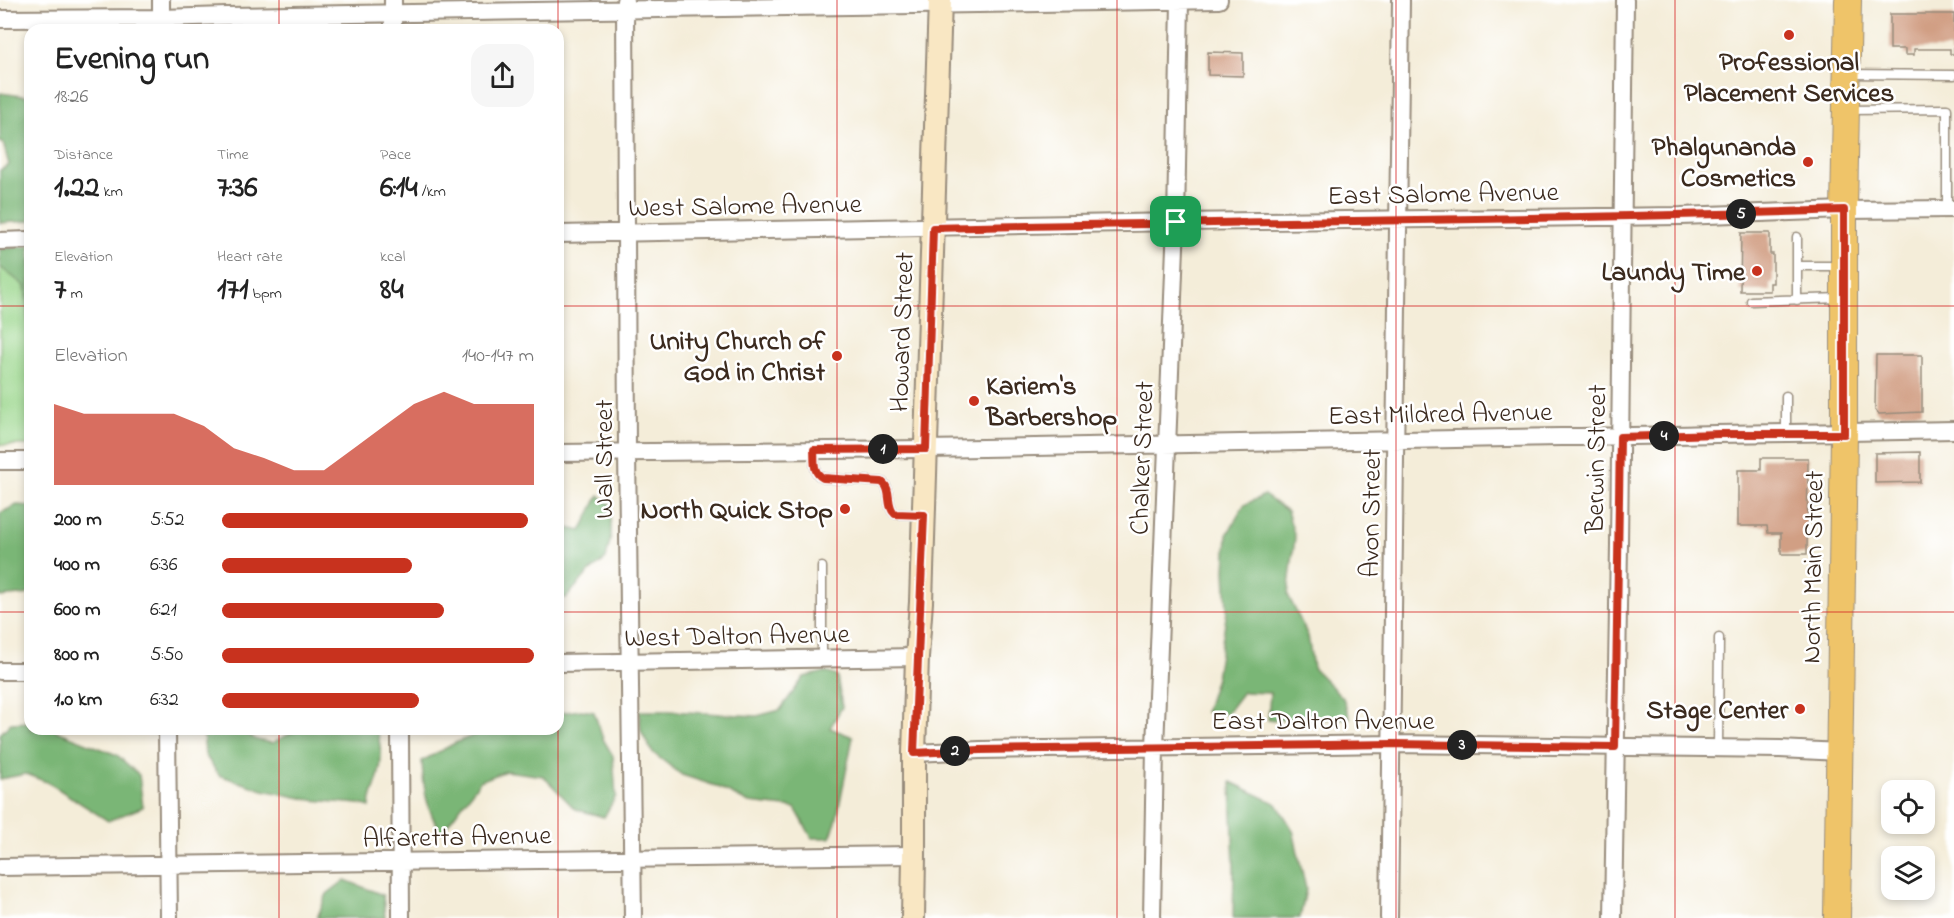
<!DOCTYPE html>
<html lang="en">
<head>
<meta charset="utf-8">
<style>
	:root { --surface:#fff; --page:#f6f6f6; --text:#222; --muted:#767676; --accent:#c8321e }
	body { margin:0; font-family:"Indie Flower",sans-serif; background:var(--page); color:var(--text); height:100vh; display:flex; flex-direction:column; font-size:22px; white-space:nowrap }
	* { box-sizing:border-box; margin:0 }
	p { font-size:20px; color:var(--muted) }
	.icon { flex:none; width:33px; height:33px; fill:none; stroke:currentColor; stroke-width:2; stroke-linecap:round; stroke-linejoin:round }
	.map { position:relative; flex:1; overflow:hidden }
	.side { position:absolute; left:24px; top:24px; width:540px; height:711px; display:flex; flex-direction:column; background:var(--surface); border-radius:18px; box-shadow:0 3px 9px #0003 }
	.side>* { flex:none }
	.tools { position:absolute; left:1881px; top:780px; display:grid; gap:12px }
	.tools a { display:grid; place-items:center; width:54px; height:54px; border-radius:12px; background:var(--surface); box-shadow:0 3px 9px #0003; font-size:30px }
	.pin { position:absolute; display:grid; place-items:center; width:51px; height:51px; color:#fff; margin:-26px; border-radius:12px; box-shadow:0 3px 9px #0006 }
	.km { position:absolute; width:30px; height:30px; margin:-15px; border-radius:50%; background:#222; color:#fff; font-size:16px; line-height:30px; text-align:center }
	.round { display:grid; place-items:center; flex:none; width:63px; height:63px; border-radius:18px; background:var(--page) }
	.overview { display:flex; align-items:center; justify-content:space-between; height:102px; padding:0 30px }
	h1 { font-size:33px; font-weight:700; line-height:45px }
	.metrics { display:grid; grid-template-columns:repeat(3,1fr); gap:9px; height:102px; padding:6px 30px }
	.metrics div { display:grid; align-content:center }
	.metrics b { font-size:30px; font-weight:700 }
	.metrics small { font-size:16px; font-weight:400 }
	.metrics p { font-size:16px }
	.chart { height:168px; padding:12px 30px }
	.chart p { display:flex; justify-content:space-between }
	.chart svg { width:100%; height:108px; margin-top:6px; fill:var(--accent); opacity:.7 }
	ul { padding:0 30px; list-style:none; font-size:20px }
	li { display:grid; grid-template-columns:96px 72px 1fr; align-items:center; height:45px }
	li i { height:15px; border-radius:8px; background:var(--accent) }
	.map>svg:first-child { display:block }
	.green { fill:#99d58a; stroke:#6a8054; stroke-width:1.5 }
	.forest { fill:#7ab676; stroke:#5a704a; stroke-width:1.5 }
	.building { fill:#d19f84 }
	.lines { fill:none; stroke-linecap:round; stroke-linejoin:round }
	.service-casing { stroke:#988c7c; stroke-width:11 }
	.minor-casing { stroke:#988c7c; stroke-width:20 }
	.secondary-casing { stroke:#988c7c; stroke-width:26 }
	.primary-casing { stroke:#988c7c; stroke-width:28 }
	.service { stroke:#fff; stroke-width:8 }
	.minor { stroke:#fff; stroke-width:16 }
	.secondary { stroke:#f9e7c3; stroke-width:22 }
	.primary { stroke:#efc469; stroke-width:26 }
	.route-casing { stroke:#fff; stroke-width:12 }
	.route { stroke:#c8321e; stroke-width:8 }
	.grid { fill:none; stroke:#d62828; stroke-width:1.5; stroke-opacity:0.55 }
	.poi-dot { fill:#c8321e; stroke:#fff; stroke-width:2 }
	.labels { text-anchor:middle; stroke-width:5; stroke-linejoin:round; paint-order:stroke }
	.poi-label { font-size:27px; font-weight:bold; fill:#3b2a1e; stroke:#fff; text-anchor:end }
	.street-label { font-size:27px; fill:#3b2a1e; stroke:#fff }
</style>
</head>
<body>
<div class="map">
<svg width="1954" height="918" viewBox="0 0 1954 918">
	<rect width="100%" height="100%" fill="#fff"/>
	<filter id="ink" filterUnits="userSpaceOnUse"><feTurbulence type="fractalNoise" baseFrequency=".0167" numOctaves="2"/><feDisplacementMap in="SourceGraphic" scale="12" xChannelSelector="R" yChannelSelector="G"/><feConvolveMatrix kernelMatrix="1 2 1 2 8 2 1 2 1" color-interpolation-filters="sRGB"/></filter>
	<filter id="wash" filterUnits="userSpaceOnUse"><feTurbulence type="fractalNoise" baseFrequency=".008" numOctaves="4" result="noise"/><feDisplacementMap in="SourceGraphic" scale="24" xChannelSelector="R" yChannelSelector="G"/><feGaussianBlur stdDeviation="1.35" result="paint"/><feColorMatrix in="noise" values="0 0 0 0 0 0 0 0 0 0 0 0 0 0 0 0 0 1.4 0 .05"/><feComposite in="paint" operator="in"/></filter>
	<g filter="url(#wash)">
		<rect width="100%" height="100%" fill="#f4edd9"/>
		<path class="green" d="M0,259H30V445H0Z"/>
		<path class="forest" d="M0,93L30,97V221L0,223V170L9,165L3,143L0,142Z
			M30,246V349L25,286L0,267V249Z
			M599,495L611,505V536L606,559L589,572L566,598H558V526L581,531Z
			M1264,495L1287,511L1295,537L1288,595L1308,636L1313,668L1343,698L1350,718L1268,720L1270,693L1243,692L1226,714L1205,712L1216,678L1227,611L1225,570L1227,535L1244,505Z
			M17,505L30,506V594L0,597V513Z
			M825,672L837,676L842,707L830,728L853,737L836,822L830,838H812L795,808L749,803L716,786L682,775L652,752L641,731L639,711H669L757,716L780,710L804,677Z
			M581,710L594,712L603,739L613,756L616,796L604,817L575,809L543,776L506,771L480,781L442,832C426,813 423,784 422,761L455,743L490,729H558V713Z
			M30,722V729H52L117,755L139,775L143,807L108,821L49,783L26,774L0,779V734L11,723Z
			M203,729H237L257,740L272,743L299,729H377C380,744 383,758 379,773C377,785 370,794 370,807L359,804L311,800L263,790L219,775L205,755Z
			M1231,782L1277,804L1293,830L1306,889L1300,918H1233L1234,869Z
			M345,880L383,895L385,918H317L327,894Z"/>
		<g id="blocks">
			<path class="building" d="M1890,14H1954V54H1950V49H1914V55H1905V49H1890Z
				M1208,52L1243,53V76L1208,75Z
				M1741,233H1770V254H1773V283H1770V291H1740Z
				M1876,355H1922V412L1879,414L1875,409Z
				M1920,452V482L1875,483V453Z
				M1761,458H1808L1807,554H1781V533H1768L1767,526H1738V470H1761Z"/>
		</g>
	</g>
	<g filter="url(#ink)">
		<use href="#blocks" fill-opacity="0" stroke="#988c7c" stroke-width="1.5"/>
		<g class="lines">
			<defs>
				<path id="service" d="M1848,74L1954,75
					M1848,110L1947,109V209
					M1797,237V300
					M1797,266H1841
					M1751,301L1841,298
					M1786,396V434
					M814,450C815,460 812,473 823,478L882,482C893,490 885,505 895,514L922,515
					M822,567V659
					M1718,748L1719,638"/>
				<path id="minor" d="M161,0V30
					M393,0V30
					M625,1L627,452L633,918
					M0,19L161,18L227,16L1219,0
					M558,234L1176,222L1681,216L1844,210L1954,209
					M0,241L30,240
					M558,453L926,449L1561,437C1612,437 1664,435 1716,434C1795,433 1875,432 1954,430
					M0,461H30
					M558,663L917,657
					M0,671H30
					M167,729L169,918
					M400,729L401,918
					M914,753L980,750L1392,744L1780,749L1840,752
					M0,867L914,855
					M1152,918L1155,747L1176,222L1180,0
					M1389,918L1401,0
					M1613,918L1619,545L1625,0"/>
				<path id="secondary" d="M913,918L914,855V753L917,657L921,602L940,0"/>
				<path id="primary" d="M1837,918L1844,434V210L1848,0"/>
			</defs>
			<use href="#service" class="service-casing"/>
			<use href="#minor" class="minor-casing"/>
			<use href="#secondary" class="secondary-casing"/>
			<use href="#primary" class="primary-casing"/>
			<use href="#service" class="service"/>
			<use href="#minor" class="minor"/>
			<use href="#secondary" class="secondary"/>
			<use href="#primary" class="primary"/>
		</g>
	</g>
	<g class="lines" filter="url(#ink)">
		<defs>
			<path id="route" d="M1844,210V434H1718L1620,437L1615,747L1392,744L980,750L914,753L924,515L895,514C885,505 893,490 882,482L823,478C812,472 815,461 814,450L926,449L933,228C1237,221 1541,221 1844,210Z"/>
		</defs>
		<use href="#route" class="route-casing"/>
		<use href="#route" class="route"/>
	</g>
	<path class="grid" d="M279,0V30M558,0V918M837,0V918M1117,0V918M1396,0V918M1675,0V918M0,306H30M558,306H1954M0,612H30M558,612H1954M279,729V918"/>
	<g class="poi-dot">
		<circle cx="1789" cy="35" r="6"/>
		<circle cx="1808" cy="162" r="6"/>
		<circle cx="1757" cy="271" r="6"/>
		<circle cx="837" cy="356" r="6"/>
		<circle cx="974" cy="401" r="6"/>
		<circle cx="845" cy="509" r="6"/>
		<circle cx="1800" cy="709" r="6"/>
	</g>
	<g class="labels">
		<g class="poi-label">
			<text x="1789" y="70" text-anchor="middle">Professional<tspan x="1789" dy="31">Placement Services</tspan></text>
			<text x="1796" y="155">Phalgunanda<tspan x="1796" dy="31">Cosmetics</tspan></text>
			<text x="1745" y="280">Laundy Time</text>
			<text x="825" y="349">Unity Church of<tspan x="825" dy="31">God in Christ</tspan></text>
			<text x="986" y="394" text-anchor="start">Kariem's<tspan x="986" dy="31">Barbershop</tspan></text>
			<text x="833" y="518">North Quick Stop</text>
			<text x="1788" y="718">Stage Center</text>
		</g>
		<g class="street-label">
			<text transform="translate(1443 193) rotate(-1)" y="9">East Salome Avenue</text>
			<text transform="translate(745 205) rotate(-1)" y="9">West Salome Avenue</text>
			<text transform="translate(901 332) rotate(-88)" y="9">Howard Street</text>
			<text transform="translate(1440 413) rotate(-1)" y="9">East Mildred Avenue</text>
			<text transform="translate(1141 458) rotate(-88)" y="9">Chalker Street</text>
			<text transform="translate(603 459) rotate(-90)" y="9">Wall Street</text>
			<text transform="translate(1595 459) rotate(-89)" y="9">Berwin Street</text>
			<text transform="translate(1370 513) rotate(-89)" y="9">Avon Street</text>
			<text transform="translate(1812 567) rotate(-89)" y="9">North Main Street</text>
			<text transform="translate(737 635) rotate(-1)" y="9">West Dalton Avenue</text>
			<text x="1323" y="729">East Dalton Avenue</text>
			<text transform="translate(457 836) rotate(-1)" y="9">Alfaretta Avenue</text>
		</g>
	</g>
</svg>
<div class="tools">
<a><svg class="icon" aria-label="locate" viewBox="0 0 24 24"><circle cx="12" cy="12" r="6"/><path d="M12 2v4M12 18v4M2 12h4M18 12h4"/></svg></a>
<a><svg class="icon" aria-label="layers" viewBox="0 0 24 24"><path d="M12 4l9 5-9 5-9-5zM3 14l9 5 9-5"/></svg></a>
</div>
<div class="pin" style="left:1176px;top:222px;background:#1e9e55"><svg class="icon" aria-label="arrive" viewBox="0 0 24 24"><path d="M6 21V4h12l-3 4 3 4H6"/></svg></div>
<b class="km" style="left:883px;top:449px">1</b>
<b class="km" style="left:955px;top:751px">2</b>
<b class="km" style="left:1462px;top:745px">3</b>
<b class="km" style="left:1664px;top:436px">4</b>
<b class="km" style="left:1741px;top:214px">5</b>
<section class="side">
<div class="overview"><div><h1>Evening run</h1><p>18:26</p></div><a class="round"><svg class="icon" aria-label="share" viewBox="0 0 24 24"><path d="M12 15V3M7 8l5-5 5 5M5 13v7h14v-7"/></svg></a></div>
<div class="metrics">
<div><p>Distance</p><b>1.22<small> km</small></b></div>
<div><p>Time</p><b>7:36</b></div>
<div><p>Pace</p><b>6:14<small> /km</small></b></div>
</div>
<div class="metrics">
<div><p>Elevation</p><b>7<small> m</small></b></div>
<div><p>Heart rate</p><b>171<small> bpm</small></b></div>
<div><p>kcal</p><b>84</b></div>
</div>
<div class="chart"><p><span>Elevation</span>140–147 m</p>
<svg viewBox="0 0 160 44" preserveAspectRatio="none"><path d="M0 44V11L10 15L20 15L30 15L40 15L50 20L60 29L70 33L80 38L90 38L100 29L110 20L120 11L130 6L140 11L150 11L160 11V44z"/></svg>
</div>
<ul>
<li><b>200 m</b>5:52<i style="width:98%"></i></li>
<li><b>400 m</b>6:36<i style="width:61%"></i></li>
<li><b>600 m</b>6:21<i style="width:71%"></i></li>
<li><b>800 m</b>5:50<i style="width:100%"></i></li>
<li><b>1.0 km</b>6:32<i style="width:63%"></i></li>
</ul>
</section>
</div>
</body>
</html>
